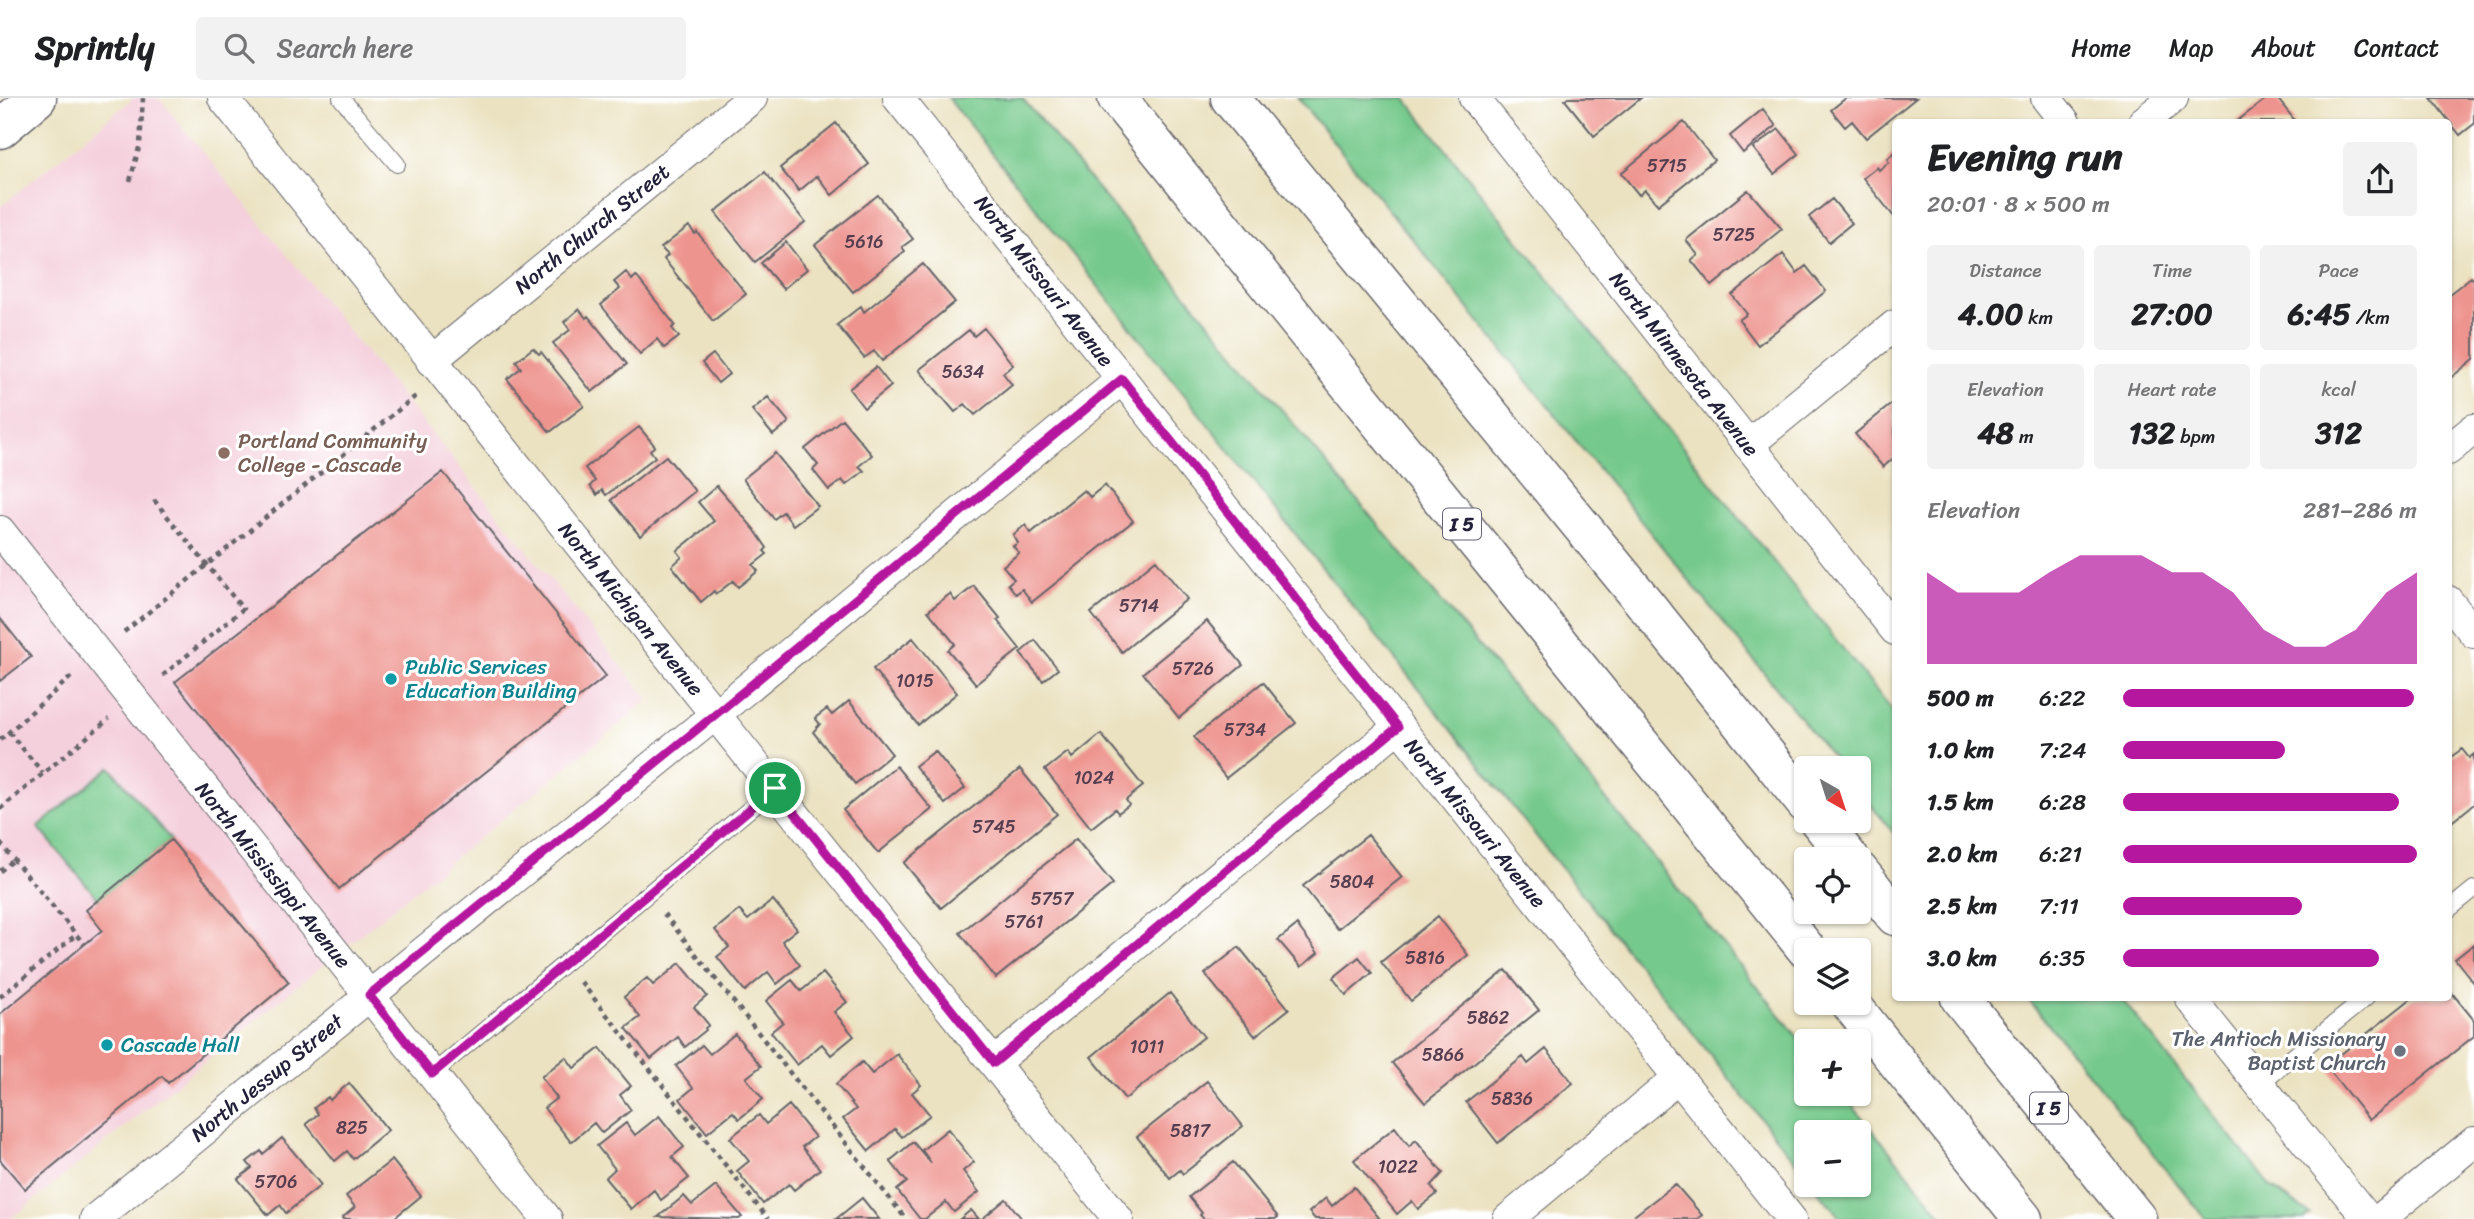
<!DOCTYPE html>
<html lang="en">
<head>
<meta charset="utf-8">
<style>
	:root { --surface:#fff; --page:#f2f2f2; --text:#202124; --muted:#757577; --line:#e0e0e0; --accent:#b5179e }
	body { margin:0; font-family:Sriracha,sans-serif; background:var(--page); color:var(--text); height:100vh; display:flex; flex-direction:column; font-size:26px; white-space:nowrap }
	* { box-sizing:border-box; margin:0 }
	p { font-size:23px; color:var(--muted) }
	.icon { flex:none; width:38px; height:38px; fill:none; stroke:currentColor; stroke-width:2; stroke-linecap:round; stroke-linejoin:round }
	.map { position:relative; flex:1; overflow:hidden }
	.side { position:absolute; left:1892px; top:21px; width:560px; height:882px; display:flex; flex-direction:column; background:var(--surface); border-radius:7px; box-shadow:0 2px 5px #0004 }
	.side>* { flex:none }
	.needle { width:46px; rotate:141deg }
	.buttons { position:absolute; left:1794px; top:658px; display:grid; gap:14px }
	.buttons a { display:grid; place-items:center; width:77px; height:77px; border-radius:7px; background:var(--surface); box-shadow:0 2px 5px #0004; font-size:35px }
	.pin { position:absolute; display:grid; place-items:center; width:60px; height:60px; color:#fff; margin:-30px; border:4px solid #fff; border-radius:50%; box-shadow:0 2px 7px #0007 }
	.round { display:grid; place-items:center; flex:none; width:74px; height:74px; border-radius:7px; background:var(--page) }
	.overview { display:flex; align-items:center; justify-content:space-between; height:119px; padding:0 35px }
	h1 { font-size:38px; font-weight:800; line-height:52px }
	.metrics { display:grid; grid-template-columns:repeat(3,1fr); gap:10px; height:119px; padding:7px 35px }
	.metrics div { display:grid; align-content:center; border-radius:7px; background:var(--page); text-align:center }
	.metrics b { font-size:30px; font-weight:800 }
	.metrics small { font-size:19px; font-weight:400 }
	.metrics p { font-size:19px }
	.chart { height:196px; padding:14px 35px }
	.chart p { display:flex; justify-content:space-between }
	.chart svg { width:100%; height:126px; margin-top:7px; fill:var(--accent); opacity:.7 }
	ul { padding:0 35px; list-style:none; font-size:23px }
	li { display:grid; grid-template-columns:112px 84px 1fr; align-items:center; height:52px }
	li i { height:18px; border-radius:9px; background:var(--accent) }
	header { display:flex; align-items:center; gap:42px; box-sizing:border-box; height:98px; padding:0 35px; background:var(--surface); border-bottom:2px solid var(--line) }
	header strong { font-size:33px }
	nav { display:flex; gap:38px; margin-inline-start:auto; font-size:24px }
	.search { width:490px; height:63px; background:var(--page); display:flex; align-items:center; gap:18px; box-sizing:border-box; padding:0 24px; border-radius:7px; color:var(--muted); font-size:26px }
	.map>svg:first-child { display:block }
	.built { fill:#f4cfdc }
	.green { fill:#76c98c; stroke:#4c7664; stroke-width:2 }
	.building { fill:#ee948f }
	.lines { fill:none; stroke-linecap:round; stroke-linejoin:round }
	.service-casing { stroke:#68656a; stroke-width:18 }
	.minor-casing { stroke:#68656a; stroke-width:32 }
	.secondary-casing { stroke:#68656a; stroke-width:41 }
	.motorway-casing { stroke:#68656a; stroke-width:41 }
	.path { stroke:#68656a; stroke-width:4.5; stroke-dasharray:5 5; stroke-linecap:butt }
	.service { stroke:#fff; stroke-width:16 }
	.minor { stroke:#fff; stroke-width:30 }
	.secondary { stroke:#fff; stroke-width:38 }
	.motorway { stroke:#fff; stroke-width:38 }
	.route-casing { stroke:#fff; stroke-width:14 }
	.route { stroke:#b5179e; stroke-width:9 }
	.education-dot { fill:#8d6e63; stroke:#fff; stroke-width:2.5 }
	.culture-dot { fill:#0f9aa8; stroke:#fff; stroke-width:2.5 }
	.worship-dot { fill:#6b7280; stroke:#fff; stroke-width:2.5 }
	.labels { text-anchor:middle; stroke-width:6; stroke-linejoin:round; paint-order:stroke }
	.number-label { font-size:18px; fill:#553e50 }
	.shield { fill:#fff; stroke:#646476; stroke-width:2 }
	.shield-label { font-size:19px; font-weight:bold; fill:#22223b }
	.street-label { font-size:21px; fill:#22223b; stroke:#fff }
	.education-label { font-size:21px; fill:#785e54; stroke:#fff; text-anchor:start }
	.culture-label { font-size:21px; fill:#0d838f; stroke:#fff; text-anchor:start }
	.worship-label { font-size:21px; fill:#5b616d; stroke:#fff; text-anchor:end }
</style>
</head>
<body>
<header>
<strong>Sprintly</strong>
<div class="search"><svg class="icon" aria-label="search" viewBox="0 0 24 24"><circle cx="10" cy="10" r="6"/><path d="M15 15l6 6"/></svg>Search here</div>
<nav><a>Home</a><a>Map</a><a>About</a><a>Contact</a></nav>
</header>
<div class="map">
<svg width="2474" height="1121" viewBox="0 0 2474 1121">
	<rect width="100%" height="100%" fill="#fff"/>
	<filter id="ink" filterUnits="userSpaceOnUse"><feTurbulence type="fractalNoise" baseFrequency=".0143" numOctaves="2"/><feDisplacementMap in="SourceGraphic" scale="14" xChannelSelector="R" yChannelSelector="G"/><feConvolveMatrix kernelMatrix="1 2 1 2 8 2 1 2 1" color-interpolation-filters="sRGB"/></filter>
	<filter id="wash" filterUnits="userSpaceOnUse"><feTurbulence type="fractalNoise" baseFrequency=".00686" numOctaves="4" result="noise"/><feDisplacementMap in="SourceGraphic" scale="28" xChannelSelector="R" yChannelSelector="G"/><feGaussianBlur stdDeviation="1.57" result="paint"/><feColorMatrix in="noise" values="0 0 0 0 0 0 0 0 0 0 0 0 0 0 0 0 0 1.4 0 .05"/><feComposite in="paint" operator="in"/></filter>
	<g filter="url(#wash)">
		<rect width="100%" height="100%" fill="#ebe2c1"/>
		<path class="built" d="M134,0H159L649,602L11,1121H0V109Z"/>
		<path class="green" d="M948,0H1022L1027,6L1588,679L1806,949V996H1843L1945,1121H1841L1814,1087H1858V1034H1806V1077Z
			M1298,0H1405L1895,616V737L1859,692L1858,670H1841Z
			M110,669L171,742L99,802L38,729Z
			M2027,900H2121L2270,1088L2310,1116L2304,1121H2206Z"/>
		<g id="blocks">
			<path class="building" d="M1568,0H1641L1594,38L1565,2Z
				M1846,0H1916L1866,40L1852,23L1845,29L1831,12Z
				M2267,0H2277L2296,24H2236Z
				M2431,0H2474V26L2460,37Z
				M1763,11L1776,28L1743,55L1730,38Z
				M1684,24L1714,62L1658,107L1645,92L1639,97L1621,75Z
				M836,25L869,66L832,97L817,78L799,93L780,70Z
				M1779,31L1799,56L1774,76L1753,50Z
				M1895,54V120L1863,80L1877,69L1879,72L1889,64L1887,61Z
				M765,74L805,124L755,164L715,114Z
				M1748,92L1782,131L1712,188L1691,162L1698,157L1686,142Z
				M878,97L913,141L902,149L905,153L853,194L815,147Z
				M1832,101L1852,125L1829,144L1809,119Z
				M689,128L695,136L697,134L746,196L713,223L664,161L668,157L661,150Z
				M786,144L807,171L783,191L761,165Z
				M1783,156L1797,175L1806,168L1826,193L1758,247L1739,222L1747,216L1732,197Z
				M923,166L955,204L882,263L874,253L864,260L837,227L861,208L864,214Z
				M626,174L632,182L636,178L675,227L672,230L679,239L664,250L657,241L640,256L601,207L620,191L614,184Z
				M2471,179L2474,182V261L2448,282V197Z
				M579,211L586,220L588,218L627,266L592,294L553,245L570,232L564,224Z
				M984,230L1013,267L1003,275L1012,287L975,317L965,306L955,314L919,272L969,232L974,238Z
				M533,250L539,256L541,254L584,308L550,334L507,281L521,270L516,263Z
				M713,256L729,276L718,285L702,265Z
				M876,269L891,288L864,310L849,291Z
				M768,299L789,324L773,337L752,312Z
				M1895,303V359L1883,369L1855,336Z
				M842,321L872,357L859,368L864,373L846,387L842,382L829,392L813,372L818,367L805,351Z
				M639,329L655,348L650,352L655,359L606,397L602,392L597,397L590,388L595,383L585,370Z
				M775,355L818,408L793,427L783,414L774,421L743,381Z
				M666,358L695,393L640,438L611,402Z
				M443,374L606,578L339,791L175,584Z
				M1105,387L1133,423L1032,504L1022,491L1016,496L1008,486L1014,481L1003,468L1019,455L1013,448L1018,445L1013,437L1025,427L1031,435L1084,392L1090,399Z
				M717,388L754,431L767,450L764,453L767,456L753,467L758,473L738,489L733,483L716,496L714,493L701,504L672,468L682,459L677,453L714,423L698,404Z
				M1156,462L1187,501L1122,554L1091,515Z
				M974,488L1000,520L997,522L1020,551L976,586L948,552L955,546L928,513L950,496L955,503Z
				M0,520L31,559L0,583Z
				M1207,523L1243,567L1179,620L1143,575Z
				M913,540L957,595L918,627L873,571Z
				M1035,542L1058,571L1043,583L1020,555Z
				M1263,584L1296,625L1226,680L1194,639Z
				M849,603L892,656L855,686L813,634L820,626L815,620L827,611L832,617Z
				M1101,636L1143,688L1126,702L1129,707L1118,715L1115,711L1091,730L1045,672L1068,654L1072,660Z
				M2462,651L2469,660L2474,656V706L2448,727V661Z
				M935,653L965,690L945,706L915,668Z
				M896,668L932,711L878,755L843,712Z
				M1020,671L1057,716L941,810L904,765Z
				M1368,737L1402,779L1337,831L1303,788Z
				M1076,741L1113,786L996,880L960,835Z
				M171,742L289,884L168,985L162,978L25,1091L0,1062V916L102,832L86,812Z
				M773,802L797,831L782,843L800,867L777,886L768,874L745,893L717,859L729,849L715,832L739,812L748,822Z
				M1438,818L1468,857L1411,903L1381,864Z
				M1297,827L1318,855L1301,869L1278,842Z
				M2474,846V885L2455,861Z
				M1239,849L1289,911L1255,938L1205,876Z
				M1359,859L1372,875L1346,897L1333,880Z
				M680,865L707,898L694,909L709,927L705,930L706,932L685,949L678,939L651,961L626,930L640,919L624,899L647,880L653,887Z
				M1506,872L1539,912L1425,1005L1392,965Z
				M823,875L847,904L834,914L854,938L831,957L822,946L797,967L771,934L783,924L766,903L792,882L801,893Z
				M2448,890L2474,922V938L2369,1022L2326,968L2412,900H2448Z
				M1170,895L1204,939L1125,1001L1091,959Z
				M735,936L761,968L746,980L763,1001L739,1021L733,1014L707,1035L680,1001L693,990L676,968L702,947L710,956Z
				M600,950L631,988L620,997L631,1012L602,1035L594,1025L571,1044L544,1010L557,1000L541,979L566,959L574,970Z
				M1546,951L1573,985L1498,1045L1466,1004L1523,959L1528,966Z
				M897,956L921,987L912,995L930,1017L902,1039L895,1031L869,1053L843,1021L856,1011L836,986L862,964L872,976Z
				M1207,983L1243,1028L1183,1076L1180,1072L1170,1080L1137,1039Z
				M349,985L388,1032L353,1061L347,1053L335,1063L306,1026L318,1016L314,1010L328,999L330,1002Z
				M789,1007L815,1039L802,1049L820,1071L794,1092L789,1086L763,1106L737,1073L749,1063L730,1040L759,1017L766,1026Z
				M659,1018L684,1049L672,1059L689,1080L661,1102L654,1092L631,1111L605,1080L615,1071L597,1048L626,1025L635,1037Z
				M1395,1029L1409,1048L1416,1042L1443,1075L1431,1088L1437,1096L1418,1111L1412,1103L1397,1116L1354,1062Z
				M948,1031L974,1064L963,1073L979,1094L954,1114L946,1104L925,1121H920L897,1092L907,1084L890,1063L913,1044L931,1065L922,1052Z
				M282,1040L321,1087L286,1115L280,1107L268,1117L238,1081L252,1070L247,1064L261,1053L263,1056Z
				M392,1062L421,1098L393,1121H343L342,1120L355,1109L346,1098Z
				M1233,1064L1278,1119L1275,1121H1204L1200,1117L1202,1115L1189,1099Z
				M1675,1086L1702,1117L1697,1121H1630Z
				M716,1088L742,1119L739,1121L658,1119L684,1098L692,1107Z
				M1354,1089L1380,1121H1315L1309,1114L1326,1100L1332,1108Z
				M862,1100L879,1121H836L852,1108Z
				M1006,1101L1022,1121H982Z
				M971,1112L979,1121H960Z"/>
		</g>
	</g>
	<g filter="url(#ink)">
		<use href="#blocks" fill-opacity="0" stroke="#68656a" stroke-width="2"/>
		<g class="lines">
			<defs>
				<path id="service" d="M341,0L397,66
					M2448,812L2474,791
					M432,976L775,690
					M2259,986L2366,900"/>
				<path id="minor" d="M223,0L1118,1121
					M898,0L1791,1121
					M1474,0L1895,532
					M2046,0L2065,24
					M2143,24L2173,0
					M431,263L752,0
					M1748,347L1895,227
					M2448,352L2474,331
					M0,433L547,1121
					M2448,503L2474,535
					M2190,900L2368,1121
					M994,965L1398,629
					M95,1121L716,616L1122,281
					M1508,1121L1678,980
					M2380,1121L2474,1044"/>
				<path id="secondary" d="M0,31L37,0"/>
				<path id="motorway" d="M1117,0L1807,852
					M1230,0L1634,492L1806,706
					M1819,723L1850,761
					M1858,772L1895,818
					M1960,900L2137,1121
					M1850,905L2023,1121"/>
			</defs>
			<use href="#service" class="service-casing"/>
			<use href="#minor" class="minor-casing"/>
			<use href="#secondary" class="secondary-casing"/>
			<use href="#motorway" class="motorway-casing"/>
			<path class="path" d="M130,83L140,46L143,0
				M154,402L243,511L161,579
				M124,534L417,297
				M9,634L43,675
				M0,642L72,578
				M0,711L109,621
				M0,745L84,846
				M0,773L14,762
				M664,816L906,1121
				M581,884L768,1121
				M0,899L76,837"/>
			<use href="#service" class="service"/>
			<use href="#minor" class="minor"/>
			<use href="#secondary" class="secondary"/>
			<use href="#motorway" class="motorway"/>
		</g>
	</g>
	<g class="lines" filter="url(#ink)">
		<defs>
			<path id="route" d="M1122,281L1398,629L994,965L775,690L432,976L369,897L716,616Z"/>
		</defs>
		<use href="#route" class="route-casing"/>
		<use href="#route" class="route"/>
	</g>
	<circle class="education-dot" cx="224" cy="355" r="7"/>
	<g class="culture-dot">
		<circle cx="391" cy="581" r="7"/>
		<circle cx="107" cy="947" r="7"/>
	</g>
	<circle class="worship-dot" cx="2400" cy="953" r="7"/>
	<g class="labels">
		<g class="number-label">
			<text x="1667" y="74">5715</text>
			<text x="1734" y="143">5725</text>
			<text x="864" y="150">5616</text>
			<text x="963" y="280">5634</text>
			<text x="1139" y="514">5714</text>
			<text x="1193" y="577">5726</text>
			<text x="915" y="589">1015</text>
			<text x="1245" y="638">5734</text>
			<text x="1094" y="686">1024</text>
			<text x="994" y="735">5745</text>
			<text x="1352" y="790">5804</text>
			<text x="1052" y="807">5757</text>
			<text x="1024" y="830">5761</text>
			<text x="1425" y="866">5816</text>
			<text x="1488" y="926">5862</text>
			<text x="1147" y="955">1011</text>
			<text x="1443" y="963">5866</text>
			<text x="1512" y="1007">5836</text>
			<text x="352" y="1036">825</text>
			<text x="1190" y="1039">5817</text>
			<text x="1398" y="1075">1022</text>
			<text x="276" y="1090">5706</text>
		</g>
		<g class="shield">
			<rect x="1443" y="410.5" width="38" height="31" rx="5"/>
			<rect x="2030" y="994.5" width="38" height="31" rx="5"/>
		</g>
		<g class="shield-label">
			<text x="1462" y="433">I 5</text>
			<text x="2049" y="1017">I 5</text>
		</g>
		<g class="street-label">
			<text transform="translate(592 131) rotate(-39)" y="7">North Church Street</text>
			<text transform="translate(1044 183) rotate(52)" y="7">North Missouri Avenue</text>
			<text transform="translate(1684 266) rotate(52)" y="7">North Minnesota Avenue</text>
			<text transform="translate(631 511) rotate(51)" y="7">North Michigan Avenue</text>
			<text transform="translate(1475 725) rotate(51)" y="7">North Missouri Avenue</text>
			<text transform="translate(273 777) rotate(51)" y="7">North Mississippi Avenue</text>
			<text transform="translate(267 980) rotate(-39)" y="7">North Jessup Street</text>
		</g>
		<g class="education-label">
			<text x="238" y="350">Portland Community<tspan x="238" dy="24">College - Cascade</tspan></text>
		</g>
		<g class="culture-label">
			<text x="405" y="576">Public Services<tspan x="405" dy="24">Education Building</tspan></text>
			<text x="121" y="954">Cascade Hall</text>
		</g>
		<g class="worship-label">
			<text x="2386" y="948">The Antioch Missionary<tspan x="2386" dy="24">Baptist Church</tspan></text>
		</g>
	</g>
</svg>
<div class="buttons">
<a><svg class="needle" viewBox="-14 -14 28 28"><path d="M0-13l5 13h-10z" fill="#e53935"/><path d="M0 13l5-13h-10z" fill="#757577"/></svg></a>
<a><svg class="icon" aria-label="locate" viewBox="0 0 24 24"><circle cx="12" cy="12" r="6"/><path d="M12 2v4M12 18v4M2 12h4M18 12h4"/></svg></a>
<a><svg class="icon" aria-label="layers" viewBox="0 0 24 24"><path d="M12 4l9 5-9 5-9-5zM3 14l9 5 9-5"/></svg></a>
<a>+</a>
<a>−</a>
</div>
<div class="pin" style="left:775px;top:690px;background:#1e9e55"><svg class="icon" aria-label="arrive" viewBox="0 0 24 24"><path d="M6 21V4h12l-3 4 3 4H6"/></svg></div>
<section class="side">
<div class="overview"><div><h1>Evening run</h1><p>20:01 · 8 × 500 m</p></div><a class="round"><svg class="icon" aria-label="share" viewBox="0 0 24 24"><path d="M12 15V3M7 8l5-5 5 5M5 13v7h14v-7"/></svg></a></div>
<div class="metrics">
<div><p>Distance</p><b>4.00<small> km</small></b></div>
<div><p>Time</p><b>27:00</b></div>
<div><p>Pace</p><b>6:45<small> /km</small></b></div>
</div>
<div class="metrics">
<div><p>Elevation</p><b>48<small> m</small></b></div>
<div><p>Heart rate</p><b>132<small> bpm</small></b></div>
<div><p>kcal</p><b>312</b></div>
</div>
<div class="chart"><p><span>Elevation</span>281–286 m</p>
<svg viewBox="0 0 160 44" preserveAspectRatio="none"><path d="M0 44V12L10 19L20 19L30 19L40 12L50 6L60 6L70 6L80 12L90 12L100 19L110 32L120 38L130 38L140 32L150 19L160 12V44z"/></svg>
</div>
<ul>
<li><b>500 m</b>6:22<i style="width:99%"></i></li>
<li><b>1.0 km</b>7:24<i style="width:55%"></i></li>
<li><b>1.5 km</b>6:28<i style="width:94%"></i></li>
<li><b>2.0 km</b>6:21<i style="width:100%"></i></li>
<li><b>2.5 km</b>7:11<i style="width:61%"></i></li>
<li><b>3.0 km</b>6:35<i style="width:87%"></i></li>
</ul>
</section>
</div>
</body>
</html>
